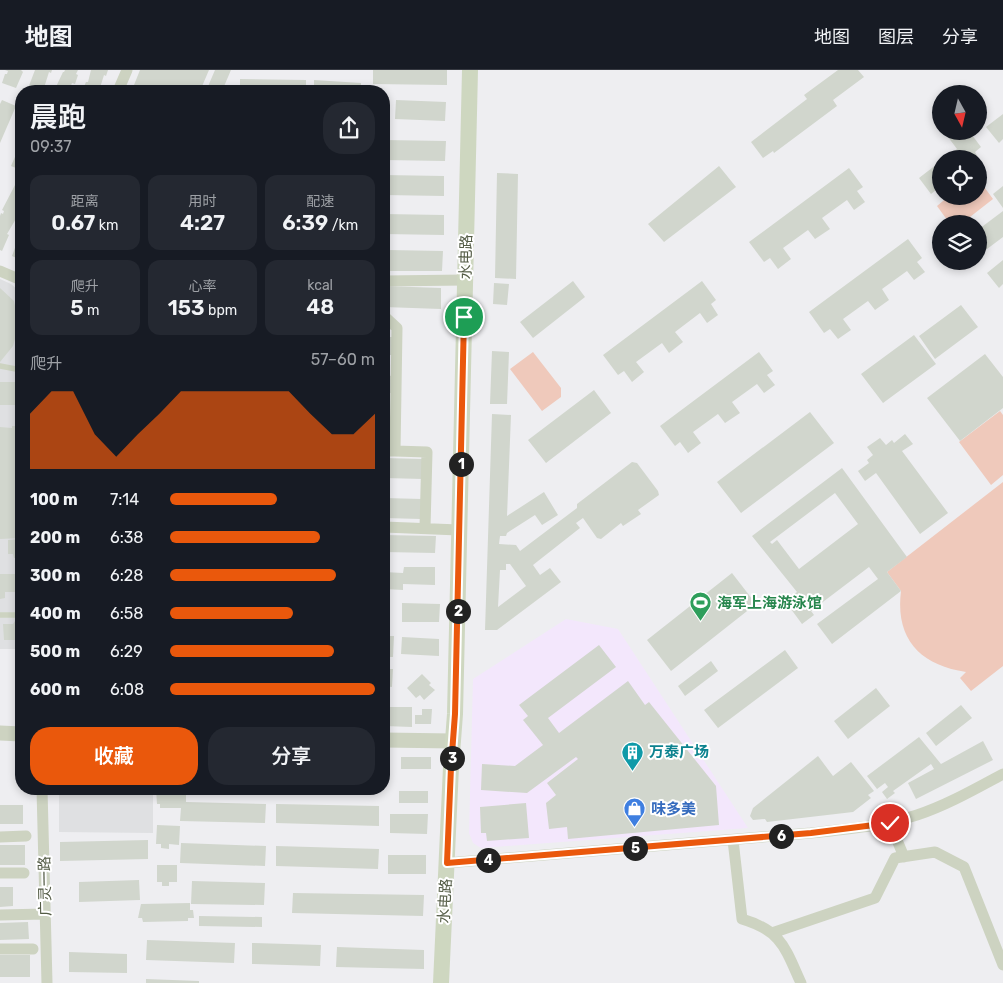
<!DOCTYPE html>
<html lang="zh">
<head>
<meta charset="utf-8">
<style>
	:root { --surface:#171b24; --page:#242831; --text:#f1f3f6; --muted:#9ea1a6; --line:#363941; --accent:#ea580c }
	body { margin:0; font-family:Rubik,"Noto Sans SC",sans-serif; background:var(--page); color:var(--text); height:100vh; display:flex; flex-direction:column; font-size:19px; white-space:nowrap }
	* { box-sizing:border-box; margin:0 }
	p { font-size:16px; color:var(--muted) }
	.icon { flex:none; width:28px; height:28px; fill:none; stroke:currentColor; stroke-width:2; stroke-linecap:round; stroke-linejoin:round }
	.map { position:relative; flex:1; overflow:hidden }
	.sheet { position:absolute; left:15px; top:15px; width:375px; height:710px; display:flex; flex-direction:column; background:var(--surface); border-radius:20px; box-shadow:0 2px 8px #0003 }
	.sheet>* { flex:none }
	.needle { width:32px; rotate:172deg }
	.tools { position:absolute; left:932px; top:15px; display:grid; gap:10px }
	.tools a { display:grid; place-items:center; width:55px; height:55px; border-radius:50%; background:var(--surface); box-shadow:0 2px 8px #0003; font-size:25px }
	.pin { position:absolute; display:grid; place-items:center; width:42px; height:42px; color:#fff; margin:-21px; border:2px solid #fff; border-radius:50%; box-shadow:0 1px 5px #0007 }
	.km { position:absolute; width:25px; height:25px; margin:-12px; border-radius:50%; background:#222; color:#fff; font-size:14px; line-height:25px; text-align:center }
	.round { display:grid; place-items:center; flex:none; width:52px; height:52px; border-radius:20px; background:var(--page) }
	.headline { display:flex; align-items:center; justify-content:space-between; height:85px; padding:0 15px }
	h1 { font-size:28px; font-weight:600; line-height:38px }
	.metrics { display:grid; grid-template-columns:repeat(3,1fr); gap:8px; height:85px; padding:5px 15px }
	.metrics div { display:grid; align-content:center; border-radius:12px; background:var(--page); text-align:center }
	.metrics b { font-size:21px; font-weight:600 }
	.metrics small { font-size:14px; font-weight:400 }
	.metrics p { font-size:14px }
	.chart { height:140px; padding:10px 15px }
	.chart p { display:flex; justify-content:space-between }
	.chart svg { width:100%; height:90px; margin-top:5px; fill:var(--accent); opacity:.7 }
	.action { display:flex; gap:10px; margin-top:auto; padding:10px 15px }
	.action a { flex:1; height:58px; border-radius:20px; background:var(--accent); color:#fff; font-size:20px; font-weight:600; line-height:58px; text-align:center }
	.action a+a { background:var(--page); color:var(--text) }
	ul { padding:0 15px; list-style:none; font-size:16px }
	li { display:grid; grid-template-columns:80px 60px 1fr; align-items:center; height:38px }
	li i { height:12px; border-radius:6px; background:var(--accent) }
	header { display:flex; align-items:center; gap:30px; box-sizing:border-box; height:70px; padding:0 25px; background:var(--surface); border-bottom:1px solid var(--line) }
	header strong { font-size:24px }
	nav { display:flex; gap:28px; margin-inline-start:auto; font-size:18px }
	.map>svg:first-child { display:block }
	.commercial { fill:#f3e7fc }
	.education { fill:#dfe0e2 }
	.green { fill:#efc9bb }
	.building { fill:#d1d6cd; fill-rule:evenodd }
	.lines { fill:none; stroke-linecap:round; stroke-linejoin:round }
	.service { stroke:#cdd3c1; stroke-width:5.5 }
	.minor { stroke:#cdd3c1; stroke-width:11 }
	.tertiary { stroke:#cdd3c1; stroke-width:15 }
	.secondary { stroke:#ced7c0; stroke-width:16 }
	.route-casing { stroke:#fff; stroke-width:10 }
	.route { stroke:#ea580c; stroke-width:6 }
	.labels { text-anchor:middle; stroke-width:4; stroke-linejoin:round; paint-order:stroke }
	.street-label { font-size:15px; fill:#545c46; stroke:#fff }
	.leisure-label { font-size:15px; font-weight:bold; fill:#27864d; stroke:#fff; text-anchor:start }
	.culture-label { font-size:15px; font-weight:bold; fill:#0d838f; stroke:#fff; text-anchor:start }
	.shop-label { font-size:15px; font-weight:bold; fill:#366cbe; stroke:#fff; text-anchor:start }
</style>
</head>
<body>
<header>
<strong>地图</strong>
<nav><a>地图</a><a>图层</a><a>分享</a></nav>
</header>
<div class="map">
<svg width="1003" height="913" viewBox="0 0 1003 913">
	<rect width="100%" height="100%" fill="#eeeef1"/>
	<path class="commercial" d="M566,549L618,559L748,758L481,778L473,773L469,763L473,609Z"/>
	<path class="education" d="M0,209L11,214L21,223V579H0Z
		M59,719H153V763L59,762Z"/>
	<path class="green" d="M979,110L993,129L961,154H950L937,136L949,126H979Z
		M533,282L561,318V327L542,341L510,299Z
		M1000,341L1003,345V405L991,415L959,372Z
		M1003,412V596L971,621L960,608L966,602C920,595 895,569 901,521L887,502Z"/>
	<path class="building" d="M5,0H21L23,2L16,18L2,13L5,4H7L8,1Z
		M35,0H52L51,3L49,2L43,21H27Z
		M65,0H78L76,4L78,5L75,14L72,13L69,21H54L63,2H64Z
		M91,0H108L106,6L104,5L99,21H82L86,12H88Z
		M140,0H209L200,21H135L132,20Z
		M215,0H231L222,21H206Z
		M373,0H447V15L373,14Z
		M838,0H858L864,7L833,30L837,36L774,83L773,81L763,88L751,72L807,29L804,25Z
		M240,9L306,10V21H240Z
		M314,10L361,13V21H314Z
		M2,30L16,36L0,73V34Z
		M396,30L446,32L445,51L395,49Z
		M1003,44V69L999,73L986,57Z
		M948,61H969L981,77L975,82L979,89H944L957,79L945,63Z
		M384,70L446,71L445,91L384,90Z
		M21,73V100L11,96Z
		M941,91V116L931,124L919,108Z
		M719,96L736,117L664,172L648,154Z
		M849,98L863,117L857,121L865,132L854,140L847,130L822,148L830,159L815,169L808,160L783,178L791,189L778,199L770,188L764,192L749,172Z
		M497,103L518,104L516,209L495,208Z
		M384,105L444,106V126L384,125Z
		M15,115L21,117V137L19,136L15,146L17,147L7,164L9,165L2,181L0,180V146L1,143L3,144L4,141L2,140Z
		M1003,116V138L993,124Z
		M1003,141V167L979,185V159Z
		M384,144L444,145V165L384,164Z
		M21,161V190L12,186Z
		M908,169L922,188L917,192L925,202L914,210L907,201L882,219L889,230L875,240L868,231L843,249L851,260L838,269L830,259L824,263L809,242Z
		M388,180L443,181L442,201H384V186H388Z
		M1003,190V214L999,218L987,203Z
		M573,211L585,227L533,268L520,252Z
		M702,211L716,230L711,234L718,245L707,253L700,243L675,262L683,272L669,283L662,273L636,292L644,302L632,312L624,301L618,305L603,285Z
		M494,213L509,214L507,235L493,234Z
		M384,216L441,218V239L384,237Z
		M0,218L14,231L19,255L13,276L0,292Z
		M961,235L978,257L935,289L919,266Z
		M914,265L936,294L883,333L861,304Z
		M384,267H392V285H384Z
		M492,281L509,282L507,334H490Z
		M759,282L773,301L767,305L775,315L764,323L757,314L732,332L740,343L725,353L718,344L693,362L701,373L688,383L680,372L675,376L660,356Z
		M985,284L1003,307V338L960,371L927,328Z
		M384,305L392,306L391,323H384Z
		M0,312H20V335H0Z
		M594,320L611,343L546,393L528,370Z
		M810,342L834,373L741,443L717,412Z
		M492,344L511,345L507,446L544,422L558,445L542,455L535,445L507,463L506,466H500L499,474L516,475L520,481L577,438V434L632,392L637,393L658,421L659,425L638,440L641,444L623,456L621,453L601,469L597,468L583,448L576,453L580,458L533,495L540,505L550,498L561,512L497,560H485ZM506,494H510L526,516L498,537L500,500H506Z
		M384,346L391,347L390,364H384Z
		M12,356H16V363H18L20,416H16V421H21V468L0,469V357L12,358Z
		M905,364L913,374L902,381L948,443L920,464L876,403L865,411L858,401L869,393L867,390L873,385L867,377L880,368L886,375L892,370L894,373Z
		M384,388L423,389V409L384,408Z
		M842,398L907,487L887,502L901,521L832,574L817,554L878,509L869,497L811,541L814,545L802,554L785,531L797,522L752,466ZM835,423L858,454L799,499L777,470L772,474L770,472Z
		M384,428L422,429L421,449L384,448Z
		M384,465L436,466L435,483L384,482Z
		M21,469V508H17L16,488H14L13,484H8V470Z
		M404,497H435V515L403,514V520L384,519V502L403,503Z
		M732,503L756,534L671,601L647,570Z
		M0,504H16V522H5V528L0,529Z
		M402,533L440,534L439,552H402Z
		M15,551H21V570H4L3,554H13Z
		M384,566H394L393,587H384Z
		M402,567L439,569V586L401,584Z
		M599,575L616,597L548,648L559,663L628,611L645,635L649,632L716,716L719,755L568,769L567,757L549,759L546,733L556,725L547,713L578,689L576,687L527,723L481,720L482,694L515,696L543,675L523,650L528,646L519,635Z
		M785,580L798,598L718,658L704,640Z
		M711,591L718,601L685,626L678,616Z
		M384,599H393L392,617L384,616Z
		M422,604L431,613L429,615L435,620L424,630L420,625L416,628L407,618Z
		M876,618L890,636L848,669L834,651Z
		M961,635L972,648L936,676L926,663Z
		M384,637H412V657L384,656Z
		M422,639H432L431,654H415V645H422Z
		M919,667L941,694L983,671L993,690L916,729L908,713L934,699L931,694L893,721L895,723L887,729L882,722L888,717L885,713L877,719L867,706Z
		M818,686L833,706L851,692L874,721L868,725L871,728L853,742L767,752L765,749L753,750L750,746L753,738Z
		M401,687H431V699H401Z
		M156,719H186V732L266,734L265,753L180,751L181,738H160V734H157Z
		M399,721H428V733H399Z
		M526,733L529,768L487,771L486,763H481L480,737Z
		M276,734L379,736V756L276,753Z
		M0,735H23V754H0Z
		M390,744H428L427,764L390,763Z
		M157,755L180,756L179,775L169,774V779L161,778V774H156Z
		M148,770V789L60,791V772Z
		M181,773L266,776L265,796L180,793Z
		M0,775H25V795H0Z
		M276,776L379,779L378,799L276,796Z
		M388,785H426V804H388Z
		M157,795H177V812H169V816H162V812H157Z
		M139,810L140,830L79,832V812Z
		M192,811L265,813L264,835L191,834Z
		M0,817H13V836L0,837Z
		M293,823L424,825L423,846L292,843Z
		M190,833V840H193L194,848H188V851L143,852L142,848H138L141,834Z
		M199,846L262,847V857L199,856Z
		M28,852L29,869L0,870V853Z
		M147,870L235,873L234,893L146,890Z
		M252,873L321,875L320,896L252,894Z
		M337,877L424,880V899L336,897Z
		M69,882L127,884V903L69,902Z
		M0,885H30V907H0Z
		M146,909L199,911V913H146Z"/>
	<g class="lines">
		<path class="service" d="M0,296L21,300
			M0,545H21"/>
		<path class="minor" d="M118,21L127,0
			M0,201L21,210
			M384,211L465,210
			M384,246L397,258L395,381H384
			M395,381L427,382L425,458
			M384,457L459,460
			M42,719L47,913
			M890,753L904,787
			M0,767L26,766
			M733,770L742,849C782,861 785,878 801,913
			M447,793L811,763C847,759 883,756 917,745C947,735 975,719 1003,704
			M0,803H24
			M0,845L45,844
			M772,863L875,828L895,788L935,782L964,797L1003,895
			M0,879H33"/>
		<path class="tertiary" d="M0,663L21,664
			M384,670L453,671"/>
		<path class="secondary" d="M441,913L451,697L455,644L470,0"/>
	</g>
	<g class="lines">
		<defs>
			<path id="route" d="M464,247L455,644L451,697L447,793L811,763L890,753"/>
		</defs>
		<use href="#route" class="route-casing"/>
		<use href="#route" class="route"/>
	</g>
	<defs>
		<symbol id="stadium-pin" viewBox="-11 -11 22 30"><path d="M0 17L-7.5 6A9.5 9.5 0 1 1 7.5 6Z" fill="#2e9e5b" stroke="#fff"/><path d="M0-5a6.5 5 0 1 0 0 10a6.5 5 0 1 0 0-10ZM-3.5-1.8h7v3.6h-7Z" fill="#fff"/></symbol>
		<symbol id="building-pin" viewBox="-11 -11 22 30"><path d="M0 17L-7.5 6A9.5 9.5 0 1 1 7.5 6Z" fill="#0f9aa8" stroke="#fff"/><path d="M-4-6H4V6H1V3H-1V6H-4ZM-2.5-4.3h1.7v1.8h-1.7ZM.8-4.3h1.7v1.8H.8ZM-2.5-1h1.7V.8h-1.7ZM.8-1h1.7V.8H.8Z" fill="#fff"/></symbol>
		<symbol id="shop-pin" viewBox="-11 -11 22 30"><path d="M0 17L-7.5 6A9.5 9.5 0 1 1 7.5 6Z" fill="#3f7fe0" stroke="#fff"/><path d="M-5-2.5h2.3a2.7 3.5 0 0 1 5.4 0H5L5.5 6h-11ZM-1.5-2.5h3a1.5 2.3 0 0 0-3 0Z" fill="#fff"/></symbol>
	</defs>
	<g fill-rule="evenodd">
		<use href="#stadium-pin" x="688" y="520" width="25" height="34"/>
		<use href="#building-pin" x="620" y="670" width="25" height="34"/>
		<use href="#shop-pin" x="622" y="726" width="25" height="34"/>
	</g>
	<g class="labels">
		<g class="street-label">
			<text transform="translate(466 187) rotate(-89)" y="5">水电路</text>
			<text transform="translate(45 816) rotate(-91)" y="5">广灵一路</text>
			<text transform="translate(445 831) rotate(-87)" y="5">水电路</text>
		</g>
		<g class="leisure-label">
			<text x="717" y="538">海军上海游泳馆</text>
		</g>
		<g class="culture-label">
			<text x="649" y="687">万泰广场</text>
		</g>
		<g class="shop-label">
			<text x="651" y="744">味多美</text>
		</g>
	</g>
</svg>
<div class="tools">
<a><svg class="needle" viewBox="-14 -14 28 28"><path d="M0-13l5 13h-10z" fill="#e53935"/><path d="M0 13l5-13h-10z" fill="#9ea1a6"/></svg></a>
<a><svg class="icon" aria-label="locate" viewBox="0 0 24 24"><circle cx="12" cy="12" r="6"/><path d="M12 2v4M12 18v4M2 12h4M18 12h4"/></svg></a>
<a><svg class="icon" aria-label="layers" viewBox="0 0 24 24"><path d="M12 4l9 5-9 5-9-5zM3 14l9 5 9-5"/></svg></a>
</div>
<div class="pin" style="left:464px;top:247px;background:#1e9e55"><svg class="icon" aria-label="arrive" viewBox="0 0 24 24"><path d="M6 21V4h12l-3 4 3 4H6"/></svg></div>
<div class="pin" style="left:890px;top:753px;background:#d93025"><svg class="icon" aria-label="check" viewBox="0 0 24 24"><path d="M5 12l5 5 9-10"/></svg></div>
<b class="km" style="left:461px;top:394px">1</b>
<b class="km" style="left:458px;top:541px">2</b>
<b class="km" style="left:452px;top:688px">3</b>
<b class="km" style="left:488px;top:790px">4</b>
<b class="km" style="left:635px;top:778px">5</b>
<b class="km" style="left:781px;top:766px">6</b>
<section class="sheet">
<div class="headline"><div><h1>晨跑</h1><p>09:37</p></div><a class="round"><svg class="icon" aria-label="share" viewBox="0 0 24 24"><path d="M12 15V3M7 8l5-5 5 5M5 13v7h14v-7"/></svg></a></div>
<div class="metrics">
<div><p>距离</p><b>0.67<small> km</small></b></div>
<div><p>用时</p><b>4:27</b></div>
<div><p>配速</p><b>6:39<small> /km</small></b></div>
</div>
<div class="metrics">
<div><p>爬升</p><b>5<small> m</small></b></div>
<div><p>心率</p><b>153<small> bpm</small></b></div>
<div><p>kcal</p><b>48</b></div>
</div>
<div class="chart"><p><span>爬升</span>57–60 m</p>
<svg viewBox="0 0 160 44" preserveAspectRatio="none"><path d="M0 44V17L10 6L20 6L30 27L40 38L50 27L60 17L70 6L80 6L90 6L100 6L110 6L120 6L130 17L140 27L150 27L160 17V44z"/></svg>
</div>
<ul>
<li><b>100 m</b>7:14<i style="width:52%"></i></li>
<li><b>200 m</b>6:38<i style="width:73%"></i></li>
<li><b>300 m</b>6:28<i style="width:81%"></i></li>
<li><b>400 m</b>6:58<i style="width:60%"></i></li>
<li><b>500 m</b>6:29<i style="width:80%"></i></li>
<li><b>600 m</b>6:08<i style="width:100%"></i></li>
</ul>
<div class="action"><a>收藏</a><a>分享</a></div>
</section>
</div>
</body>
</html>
